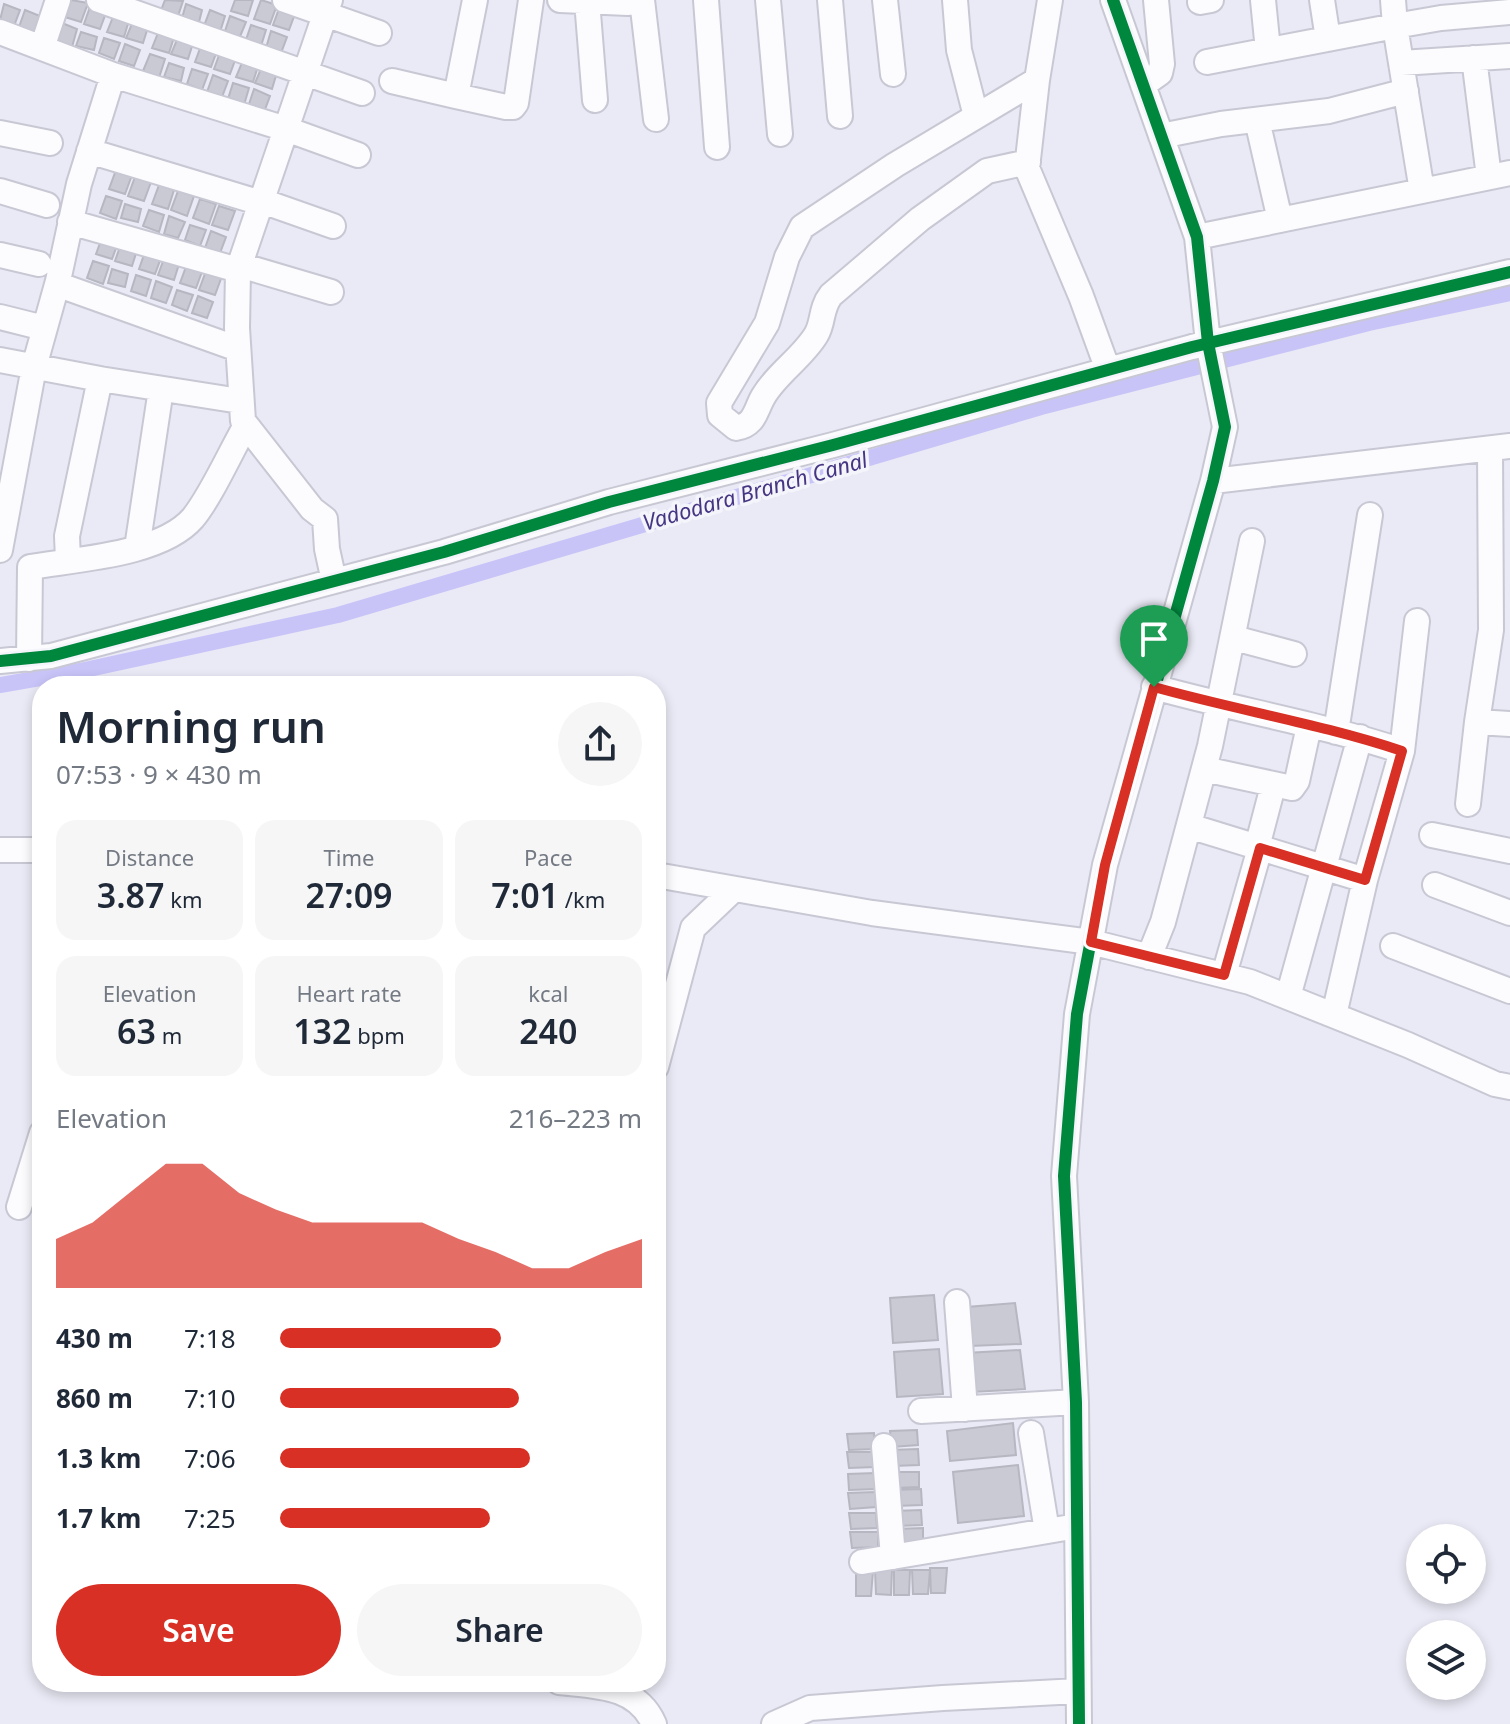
<!DOCTYPE html>
<html lang="en">
<head>
<meta charset="utf-8">
<style>
	:root { --surface:#fff; --page:#f6f6f7; --text:#1f2937; --muted:#747a83; --accent:#d93025 }
	body { margin:0; font-family:"Noto Sans",sans-serif; background:var(--page); color:var(--text); height:100vh; display:flex; flex-direction:column; font-size:30px; white-space:nowrap }
	* { box-sizing:border-box; margin:0 }
	p { font-size:26px; color:var(--muted) }
	.icon { flex:none; width:44px; height:44px; fill:none; stroke:currentColor; stroke-width:2; stroke-linecap:round; stroke-linejoin:round }
	.map { position:relative; flex:1; overflow:hidden }
	.drawer { position:absolute; left:32px; top:676px; width:634px; height:1016px; display:flex; flex-direction:column; background:var(--surface); border-radius:32px; box-shadow:0 4px 12px #0003 }
	.drawer>* { flex:none }
	.tools { position:absolute; left:1406px; top:1524px; display:grid; gap:16px }
	.tools a { display:grid; place-items:center; width:80px; height:80px; border-radius:50%; background:var(--surface); box-shadow:0 4px 12px #0003; font-size:40px }
	.pin { position:absolute; display:grid; place-items:center; width:68px; height:68px; color:#fff; margin:-82px -34px; border-radius:50% 50% 50% 0; rotate:-45deg; box-shadow:0 0 8px #0007 }
	.pin .icon { rotate:45deg }
	.round { display:grid; place-items:center; flex:none; width:84px; height:84px; border-radius:42px; background:var(--page) }
	.summary { display:flex; align-items:center; justify-content:space-between; height:136px; padding:0 24px }
	h1 { font-size:44px; font-weight:600; line-height:60px }
	.metrics { display:grid; grid-template-columns:repeat(3,1fr); gap:12px; height:136px; padding:8px 24px }
	.metrics div { display:grid; align-content:center; border-radius:20px; background:var(--page); text-align:center }
	.metrics b { font-size:34px; font-weight:600 }
	.metrics small { font-size:22px; font-weight:400 }
	.metrics p { font-size:22px }
	.chart { height:224px; padding:16px 24px }
	.chart p { display:flex; justify-content:space-between }
	.chart svg { width:100%; height:144px; margin-top:8px; fill:var(--accent); opacity:.7 }
	.primary-button { display:flex; gap:16px; margin-top:auto; padding:16px 24px }
	.primary-button a { flex:1; height:92px; border-radius:48px; background:var(--accent); color:#fff; font-size:32px; font-weight:600; line-height:92px; text-align:center }
	.primary-button a+a { background:var(--page); color:var(--text) }
	ul { padding:0 24px; list-style:none; font-size:26px }
	li { display:grid; grid-template-columns:128px 96px 1fr; align-items:center; height:60px }
	li i { height:20px; border-radius:10px; background:var(--accent) }
	.map>svg:first-child { display:block }
	.lines { fill:none; stroke-linecap:round; stroke-linejoin:round }
	.canal { stroke:#c9c4f8; stroke-width:16 }
	.building { fill:#cacad5; stroke:#b7b7c2; stroke-width:2 }
	.minor-casing { stroke:#c8c8d4; stroke-width:28 }
	.minor { stroke:#fcfcfe; stroke-width:24 }
	.cycleway-casing { stroke:#f4f4fb; stroke-width:17 }
	.cycleway { stroke:#00873e; stroke-width:12 }
	.route-casing { stroke:#fff; stroke-width:16 }
	.route { stroke:#d93025; stroke-width:10 }
	.labels { text-anchor:middle; stroke-width:7; stroke-linejoin:round; paint-order:stroke }
	.water-label { font-size:22px; font-style:italic; fill:#453583; stroke:#f4f4fb }
</style>
</head>
<body>
<div class="map">
<svg width="1510" height="1724" viewBox="0 0 1510 1724">
	<rect width="100%" height="100%" fill="#eaeaf6"/>
	<g class="lines">
		<path class="canal" d="M0,685L80,671L338,615L1041,407L1369,323L1510,293"/>
	</g>
	<path class="building" d="M71,0L88,3L81,22L65,17Z
		M165,0L183,1L177,19L160,13Z
		M235,0H253L248,16L231,11Z
		M261,0L277,5L270,24L254,19Z
		M4,4L20,10L14,26L0,20Z
		M91,4L107,10L100,29L84,24Z
		M186,4L202,10L199,22L182,18Z
		M280,6L296,11L289,30L273,25Z
		M25,10L40,16L34,32L19,27Z
		M210,10L225,16L220,32L204,26Z
		M115,12L130,17L124,37L107,32Z
		M230,16L246,22L239,39L224,34Z
		M134,19L149,24L143,43L126,38Z
		M62,23L77,29L72,47L55,41Z
		M251,25L266,30L261,46L246,40Z
		M160,28L175,34L169,53L152,48Z
		M271,31L287,37L281,53L266,48Z
		M81,32L97,37L94,50L76,46Z
		M179,35L194,40L188,59L171,54Z
		M104,38L120,43L114,59L99,53Z
		M202,43L218,48L211,67L195,62Z
		M125,44L140,50L134,66L119,61Z
		M221,50L237,55L230,74L214,69Z
		M150,54L165,59L159,78L143,71Z
		M244,58L259,63L253,82L236,77Z
		M169,63L184,68L181,81L164,77Z
		M263,64L278,69L272,89L255,83Z
		M192,69L208,74L202,90L187,84Z
		M213,75L228,81L222,97L207,92Z
		M233,83L249,88L244,105L228,99Z
		M254,89L270,96L264,112L248,107Z
		M116,170L132,175L125,194L109,189Z
		M135,177L151,182L144,201L128,196Z
		M159,185L174,190L168,209L152,204Z
		M178,191L194,196L187,216L171,210Z
		M106,196L122,201L116,219L100,213Z
		M200,199L216,204L209,224L193,218Z
		M125,204L141,209L138,222L121,218Z
		M219,206L235,211L228,230L212,225Z
		M149,210L164,215L159,232L143,226Z
		M169,216L185,222L178,238L164,234Z
		M190,225L206,230L200,246L185,240Z
		M211,231L226,237L220,253L205,248Z
		M103,235L119,240L112,259L96,254Z
		M122,241L138,247L132,266L115,261Z
		M146,249L162,255L155,274L139,269Z
		M165,256L180,261L174,280L158,275Z
		M93,261L109,266L103,284L87,278Z
		M187,264L203,269L196,288L180,283Z
		M112,269L128,274L125,287L108,283Z
		M206,271L222,276L215,295L199,290Z
		M136,275L151,280L146,296L131,291Z
		M156,281L172,287L166,303L151,298Z
		M177,290L193,295L187,311L172,305Z
		M198,296L213,302L207,318L192,313Z
		M934,1295L938,1340L893,1343L890,1298Z
		M1015,1303L1021,1344L970,1346L967,1307Z
		M939,1349L943,1394L897,1397L894,1352Z
		M1020,1350L1025,1389L971,1392L966,1353Z
		M1013,1423L1016,1455L950,1461L947,1431Z
		M917,1430L918,1445L892,1447L890,1431Z
		M874,1433L875,1449L849,1450L847,1434Z
		M918,1449L919,1465L893,1466L891,1450Z
		M847,1452H874L875,1467L849,1468Z
		M1018,1465L1024,1516L958,1523L953,1472Z
		M892,1472H919V1487L894,1488Z
		M875,1473L876,1489L849,1490L848,1474Z
		M921,1489L922,1505L895,1506L894,1490Z
		M875,1492L876,1507L850,1509L848,1493Z
		M921,1510L922,1525L895,1526L894,1511Z
		M849,1513H876L877,1528L851,1529Z
		M923,1528V1544L897,1545L896,1529Z
		M850,1532H878V1547L852,1548Z
		M930,1568H947L945,1593H931Z
		M875,1570H892L891,1595L876,1594Z
		M894,1570H910L909,1595H894Z
		M912,1570H930L928,1594H913Z
		M856,1571H873L871,1596H856Z"/>
	<g class="lines">
		<defs>
			<path id="minor" d="M99,0L362,93
				M285,0L379,33
				M330,0L238,270L237,328L243,421L312,509L325,519L327,549L334,581
				M560,0L628,3L635,0
				M642,0L656,119
				M706,0L717,147
				M768,0L780,134
				M830,0L840,116
				M885,0L893,74
				M955,0L959,50L976,116
				M1263,0L1268,50
				M1322,0L1328,39
				M587,1L595,100
				M1200,2L1211,0
				M0,32L113,75
				M42,48L58,0
				M1474,58L1489,177
				M1207,62L1395,26L1393,0
				M1401,63L1510,56
				M1037,80L1027,168L1081,296L1108,370
				M392,81L456,96L475,0
				M1143,85L1160,73L1162,64L1156,0
				M456,96L506,107H513L516,103L531,0
				M1257,120L1280,220
				M0,133L50,143
				M1161,136L1221,124L1329,111L1406,91
				M89,151L261,203
				M1028,162L987,171L920,219L831,295C820,309 824,322 816,335C802,358 776,374 763,397C755,411 755,425 736,428L720,415L719,403L767,323L787,257L802,227L895,165L1037,80L1050,0
				M0,191L47,205
				M1422,191L1395,26L1441,18L1510,12
				M262,201L333,226
				M70,222L238,270
				M1197,237L1510,173
				M0,255L39,264
				M240,265L331,292
				M0,317L44,328
				M238,349L62,286L58,281L79,184L113,75L286,129L358,155
				M0,360L100,379L240,401
				M1213,481L1510,446
				M137,548L161,389
				M0,550L34,367L58,281
				M68,560L67,536L100,379
				M1234,638L1294,654
				M29,659L30,567C77,559 161,555 193,518C211,496 230,453 245,427
				M0,661L51,656L444,552L609,502L833,445L1192,347L1510,272
				M1154,687C1236,710 1321,724 1402,751L1365,880L1334,1015
				M1477,722L1491,630L1490,449
				M1336,732L1370,515
				M1402,751L1417,621
				M1204,769L1292,788L1297,781L1309,726
				M1468,804L1477,722L1510,724
				M1189,826L1365,880
				M1432,835L1510,851
				M1257,847L1273,786
				M0,850H42
				M656,875L872,913L1091,942L1250,982L1408,1045L1495,1084L1510,1087
				M1435,885L1510,913
				M1393,946L1510,991
				M1149,957L1163,922L1210,746L1252,541
				M1224,975L1260,848
				M1288,997L1360,737
				M656,1067L693,928L734,889
				M19,1207L42,1133
				M957,1302L965,1409
				M921,1411L1076,1402
				M1031,1433L1047,1531
				M884,1446L893,1557
				M862,1562L1077,1526
				M559,1682C596,1686 637,1685 654,1724
				M774,1724L810,1708L943,1698L1078,1691
				M1079,1724L1076,1402L1064,1176L1077,1014L1105,865L1213,481L1225,427L1208,343L1197,237L1113,0"/>
		</defs>
		<use href="#minor" class="minor-casing"/>
		<use href="#minor" class="minor"/>
		<defs>
			<path id="cycleway" d="M0,661L51,656L444,552L609,502L833,445L1192,347L1510,272
				M1079,1724L1076,1402L1064,1176L1077,1014L1105,865L1213,481L1225,427L1208,343L1197,237L1113,0"/>
		</defs>
		<use href="#cycleway" class="cycleway-casing"/>
		<use href="#cycleway" class="cycleway"/>
	</g>
	<g class="lines">
		<defs>
			<path id="route" d="M1154,687C1236,710 1321,724 1402,751L1365,880L1260,848L1224,975L1091,942L1105,865Z"/>
		</defs>
		<use href="#route" class="route-casing"/>
		<use href="#route" class="route"/>
	</g>
	<g class="labels">
		<g class="water-label">
			<text transform="translate(755 491) rotate(-16)" y="8">Vadodara Branch Canal</text>
		</g>
	</g>
</svg>
<div class="tools">
<a><svg class="icon" aria-label="locate" viewBox="0 0 24 24"><circle cx="12" cy="12" r="6"/><path d="M12 2v4M12 18v4M2 12h4M18 12h4"/></svg></a>
<a><svg class="icon" aria-label="layers" viewBox="0 0 24 24"><path d="M12 4l9 5-9 5-9-5zM3 14l9 5 9-5"/></svg></a>
</div>
<div class="pin" style="left:1154px;top:687px;background:#1e9e55"><svg class="icon" aria-label="arrive" viewBox="0 0 24 24"><path d="M6 21V4h12l-3 4 3 4H6"/></svg></div>
<section class="drawer">
<div class="summary"><div><h1>Morning run</h1><p>07:53 · 9 × 430 m</p></div><a class="round"><svg class="icon" aria-label="share" viewBox="0 0 24 24"><path d="M12 15V3M7 8l5-5 5 5M5 13v7h14v-7"/></svg></a></div>
<div class="metrics">
<div><p>Distance</p><b>3.87<small> km</small></b></div>
<div><p>Time</p><b>27:09</b></div>
<div><p>Pace</p><b>7:01<small> /km</small></b></div>
</div>
<div class="metrics">
<div><p>Elevation</p><b>63<small> m</small></b></div>
<div><p>Heart rate</p><b>132<small> bpm</small></b></div>
<div><p>kcal</p><b>240</b></div>
</div>
<div class="chart"><p><span>Elevation</span>216–223 m</p>
<svg viewBox="0 0 160 44" preserveAspectRatio="none"><path d="M0 44V29L10 24L20 15L30 6L40 6L50 15L60 20L70 24L80 24L90 24L100 24L110 29L120 33L130 38L140 38L150 33L160 29V44z"/></svg>
</div>
<ul>
<li><b>430 m</b>7:18<i style="width:61%"></i></li>
<li><b>860 m</b>7:10<i style="width:66%"></i></li>
<li><b>1.3 km</b>7:06<i style="width:69%"></i></li>
<li><b>1.7 km</b>7:25<i style="width:58%"></i></li>
</ul>
<div class="primary-button"><a>Save</a><a>Share</a></div>
</section>
</div>
</body>
</html>
